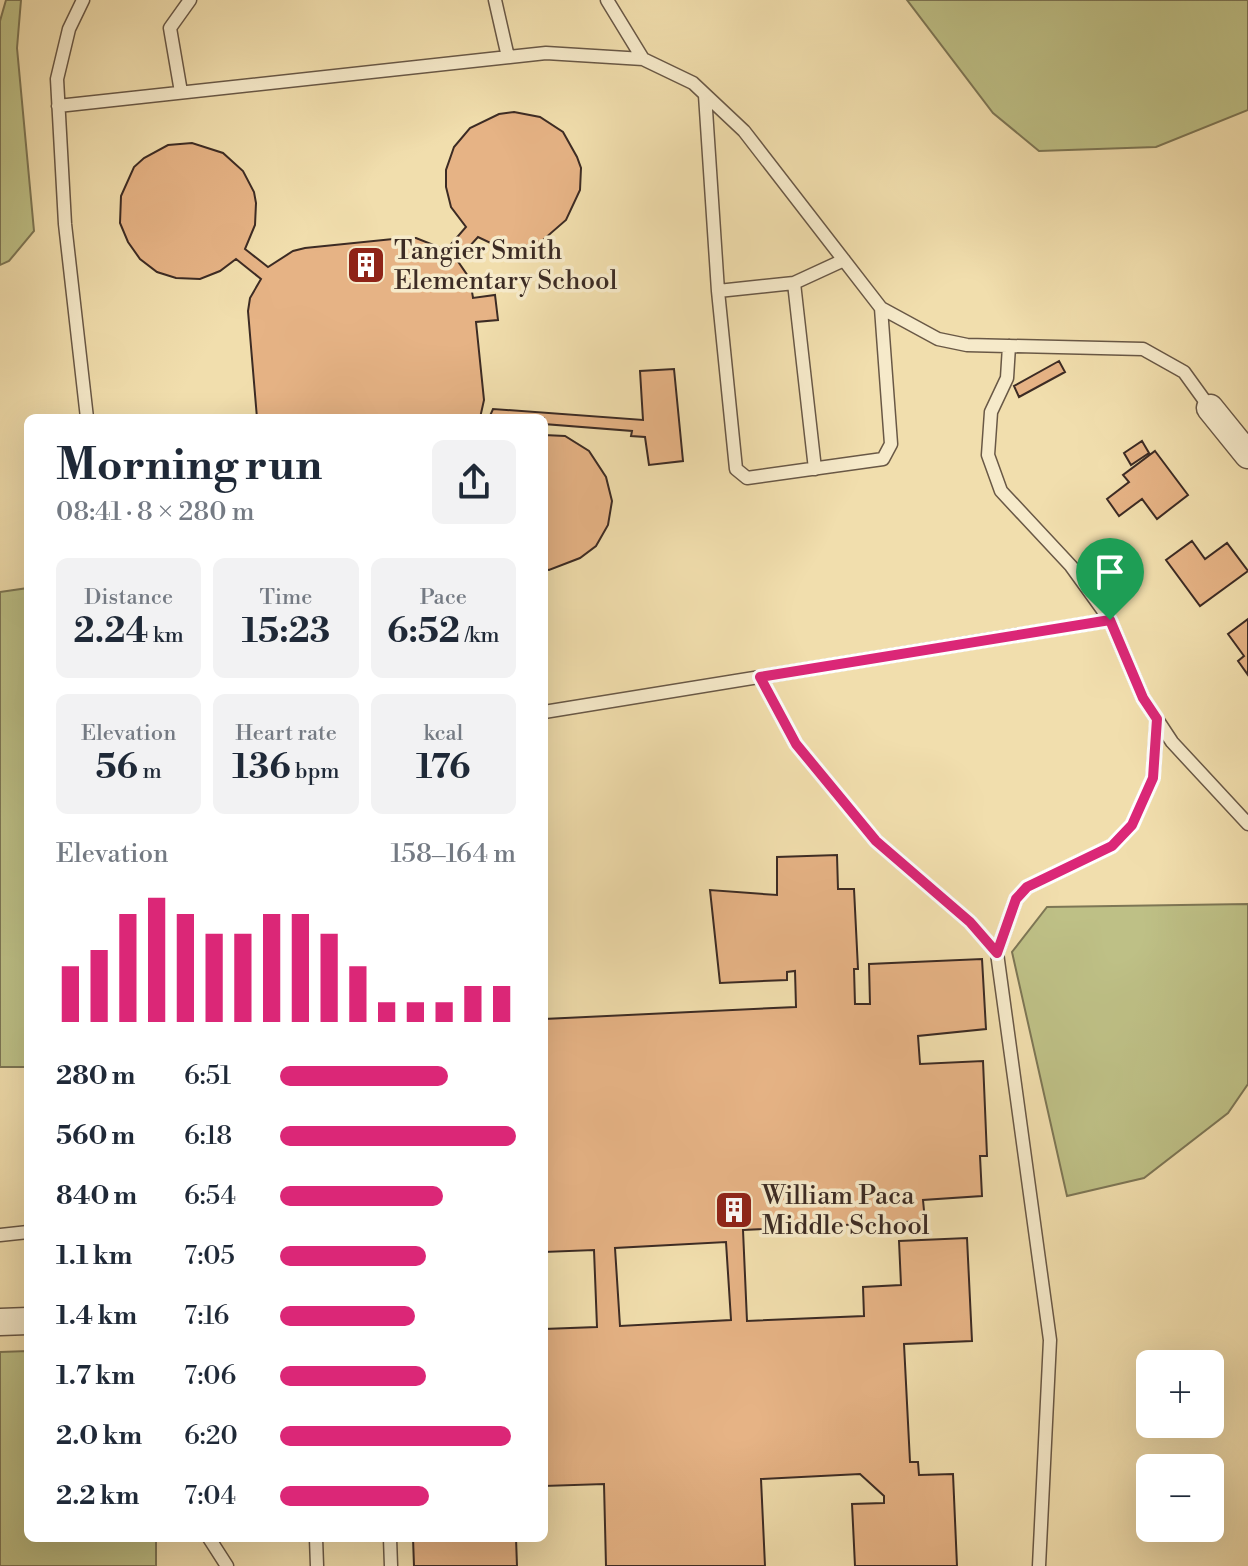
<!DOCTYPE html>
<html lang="en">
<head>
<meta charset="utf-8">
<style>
	:root { --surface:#fff; --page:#f2f2f3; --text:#1f2937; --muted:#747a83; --accent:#db2777 }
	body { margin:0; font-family:"Libre Bodoni",serif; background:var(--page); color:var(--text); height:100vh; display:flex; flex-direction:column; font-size:30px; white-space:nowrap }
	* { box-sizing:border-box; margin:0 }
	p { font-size:26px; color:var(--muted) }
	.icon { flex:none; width:44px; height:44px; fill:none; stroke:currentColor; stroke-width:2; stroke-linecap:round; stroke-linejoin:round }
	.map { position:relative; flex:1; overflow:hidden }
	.details { position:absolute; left:24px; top:414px; width:524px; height:1128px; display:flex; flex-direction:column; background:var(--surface); border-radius:12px; box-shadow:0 8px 32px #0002 }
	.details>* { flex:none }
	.controls { position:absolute; left:1136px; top:1350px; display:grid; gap:16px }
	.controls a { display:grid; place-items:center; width:88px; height:88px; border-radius:12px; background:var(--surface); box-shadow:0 8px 32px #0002; font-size:40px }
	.pin { position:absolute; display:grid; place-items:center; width:68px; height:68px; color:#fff; margin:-82px -34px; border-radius:50% 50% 50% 0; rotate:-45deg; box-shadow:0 0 8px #0007 }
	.pin .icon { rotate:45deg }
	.round { display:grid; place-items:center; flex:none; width:84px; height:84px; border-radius:12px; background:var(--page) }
	.summary { display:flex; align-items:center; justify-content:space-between; height:136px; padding:0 32px }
	h1 { font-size:44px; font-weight:700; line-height:60px }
	.stats { display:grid; grid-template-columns:repeat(3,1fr); gap:12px; height:136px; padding:8px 32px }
	.stats div { display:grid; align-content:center; border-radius:12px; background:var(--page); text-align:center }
	.stats b { font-size:34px; font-weight:700 }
	.stats small { font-size:22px; font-weight:400 }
	.stats p { font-size:22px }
	.chart { height:224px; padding:16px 32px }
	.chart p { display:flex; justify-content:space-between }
	.chart svg { width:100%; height:144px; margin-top:8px; stroke:var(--accent); stroke-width:6 }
	ul { padding:0 32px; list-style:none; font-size:26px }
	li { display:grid; grid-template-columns:128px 96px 1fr; align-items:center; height:60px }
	li i { height:20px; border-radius:10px; background:var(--accent) }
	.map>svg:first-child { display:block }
	.green { fill:#bec086; stroke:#7d7655; stroke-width:2 }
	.building { fill:#e6b385; stroke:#3c2b24; stroke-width:2; fill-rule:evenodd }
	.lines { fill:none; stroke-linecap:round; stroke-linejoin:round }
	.lane-casing { stroke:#695846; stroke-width:15 }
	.street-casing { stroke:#695846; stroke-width:29 }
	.lane { stroke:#f6eaca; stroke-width:12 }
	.street { stroke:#f6eaca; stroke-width:26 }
	.route-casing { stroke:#fff; stroke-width:16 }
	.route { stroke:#db2777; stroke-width:10 }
	.labels { text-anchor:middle; stroke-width:7; stroke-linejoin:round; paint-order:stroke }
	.poi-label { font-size:26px; fill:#3c2b24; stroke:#f6eaca; text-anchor:start }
</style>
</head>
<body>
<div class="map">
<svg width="1248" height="1566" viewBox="0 0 1248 1566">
	<rect width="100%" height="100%" fill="#f1dead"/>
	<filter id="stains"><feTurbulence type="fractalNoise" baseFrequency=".0025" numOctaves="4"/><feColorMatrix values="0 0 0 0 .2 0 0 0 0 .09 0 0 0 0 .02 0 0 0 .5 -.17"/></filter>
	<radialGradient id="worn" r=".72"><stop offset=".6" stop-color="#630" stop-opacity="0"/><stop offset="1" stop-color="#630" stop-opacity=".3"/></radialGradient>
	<path class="green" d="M6,0H21L17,48L34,231L9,261L0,265V21Z
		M907,0H1248V110L1156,147L1039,151L993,113Z
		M28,588V1067H0V592Z
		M1248,904V1084L1228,1113L1144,1178L1067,1196L1012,952L1047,907Z
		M28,1351V1538H156V1566H0V1352Z"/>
	<path class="building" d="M514,112L540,117L563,132L577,157L581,168L580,190L566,220L543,240L531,245L509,248L499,247L478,237L457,260L470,279L473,298L495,295L498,320L476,322L484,400L480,418H257L248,311L250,298L261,279L236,259L220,271L200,279L176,278L157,272L140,259L128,242L120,223L121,196L134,167L144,158L168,145L192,143L223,153L243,171L254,192L256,203L255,225L245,249L268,267L293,251L305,248L403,238H416L446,250L466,227L451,207L446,187V170L454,147L470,128L499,114Z
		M1059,361L1065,372L1019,397L1014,386Z
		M674,369L683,461L649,465L645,437L631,436L632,431L544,424V418H489L493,409L643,420L640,371Z
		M544,435L565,436L589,451L606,477L612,501L608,525L596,546L580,558L549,570L544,569Z
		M1142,441L1149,453L1131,465L1124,453Z
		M1155,451L1188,495L1157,519L1142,499L1119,516L1107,499L1129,482L1123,475Z
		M1192,541L1205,559L1227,543L1248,571L1200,606L1166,560Z
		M1248,619V675L1238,661L1244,656L1228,634Z
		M837,855L838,889H854L858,969H854L855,1004H870L869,964L982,959L986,1029L918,1036L920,1064L983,1061L987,1156H980L982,1196L923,1200L925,1221L743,1230L747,1321L864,1316L863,1287L901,1285L899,1241L967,1238L972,1341L904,1344L910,1462H918L919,1475L953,1474L957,1566H855L852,1504L884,1503V1496L860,1474L761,1479L765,1566H606L604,1484L544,1486V1329L597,1327L594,1250L544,1252V1019L796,1007L795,971L787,972V980L720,983L710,890L777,895V857ZM726,1242L731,1320L620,1326L615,1248Z
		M413,1538H516L517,1566H414Z"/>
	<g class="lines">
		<defs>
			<path id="lane" d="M83,0L69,29L57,79L65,224L87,418
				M495,0L508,57
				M607,0L643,59L693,83L744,131L881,308L938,339L967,345L1143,349L1184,372L1210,408
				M181,92L170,28L190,0
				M705,95L718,291L736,469L747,478L883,459L891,444L881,308
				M58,106L546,53L643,59
				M794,283L815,469
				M718,291L794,283L844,260
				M1009,346L1007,378L991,412L988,455L1001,491L1071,566L1110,620L1143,698L1172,742L1248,824
				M760,677L796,744L876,841L970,922L997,953
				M544,712L1110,620
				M0,1235L28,1232
				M209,1538L227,1566
				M316,1538L317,1566
				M390,1538L391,1566
				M1039,1566L1050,1340L997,953L1016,899L1027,887L1112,846L1132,825L1153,778L1157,719"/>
			<path id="street" d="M1210,408L1248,455
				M0,1322L28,1321"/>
		</defs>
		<use href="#lane" class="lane-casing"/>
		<use href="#street" class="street-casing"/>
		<use href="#lane" class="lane"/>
		<use href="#street" class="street"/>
	</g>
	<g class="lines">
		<defs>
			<path id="route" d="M1110,620L1143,698L1157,719L1153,778L1132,825L1112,846L1027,887L1016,899L997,953L970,922L876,841L796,744L760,677Z"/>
		</defs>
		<use href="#route" class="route-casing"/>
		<use href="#route" class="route"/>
	</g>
	<defs>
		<symbol id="building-square" viewBox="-11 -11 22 22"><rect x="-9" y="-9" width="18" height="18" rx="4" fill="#8f2418" stroke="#f6eaca"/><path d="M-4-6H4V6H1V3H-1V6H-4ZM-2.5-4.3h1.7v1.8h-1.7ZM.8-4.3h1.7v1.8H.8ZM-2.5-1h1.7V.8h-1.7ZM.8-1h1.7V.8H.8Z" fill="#fff"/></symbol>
	</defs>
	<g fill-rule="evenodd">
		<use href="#building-square" x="344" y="243" width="44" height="44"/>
		<use href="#building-square" x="712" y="1188" width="44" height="44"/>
	</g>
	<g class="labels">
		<g class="poi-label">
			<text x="394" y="259">Tangier Smith<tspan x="394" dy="30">Elementary School</tspan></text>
			<text x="762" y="1204">William Paca<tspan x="762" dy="30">Middle School</tspan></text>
		</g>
	</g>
	<rect width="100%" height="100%" filter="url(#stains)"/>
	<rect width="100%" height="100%" fill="url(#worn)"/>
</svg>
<div class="controls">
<a>+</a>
<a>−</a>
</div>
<div class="pin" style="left:1110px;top:620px;background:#1e9e55"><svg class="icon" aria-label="arrive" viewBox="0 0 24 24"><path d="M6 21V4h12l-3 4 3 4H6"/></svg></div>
<section class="details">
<div class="summary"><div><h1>Morning run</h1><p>08:41 · 8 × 280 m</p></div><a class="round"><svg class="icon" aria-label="share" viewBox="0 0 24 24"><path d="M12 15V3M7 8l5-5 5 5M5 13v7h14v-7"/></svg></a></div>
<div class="stats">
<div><p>Distance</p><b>2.24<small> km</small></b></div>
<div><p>Time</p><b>15:23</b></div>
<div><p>Pace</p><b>6:52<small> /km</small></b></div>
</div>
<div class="stats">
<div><p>Elevation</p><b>56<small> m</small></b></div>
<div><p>Heart rate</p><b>136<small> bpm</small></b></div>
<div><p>kcal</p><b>176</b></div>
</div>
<div class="chart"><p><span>Elevation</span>158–164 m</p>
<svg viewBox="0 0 160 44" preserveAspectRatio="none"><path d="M5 44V27M15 44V22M25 44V11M35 44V6M45 44V11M55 44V17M65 44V17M75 44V11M85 44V11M95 44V17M105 44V27M115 44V38M125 44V38M135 44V38M145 44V33M155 44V33"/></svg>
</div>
<ul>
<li><b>280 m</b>6:51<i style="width:71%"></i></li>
<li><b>560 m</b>6:18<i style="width:100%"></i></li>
<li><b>840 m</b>6:54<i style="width:69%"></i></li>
<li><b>1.1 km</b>7:05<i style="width:62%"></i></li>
<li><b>1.4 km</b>7:16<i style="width:57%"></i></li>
<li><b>1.7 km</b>7:06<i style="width:62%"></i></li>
<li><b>2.0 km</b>6:20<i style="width:98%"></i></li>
<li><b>2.2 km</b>7:04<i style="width:63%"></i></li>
</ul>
</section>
</div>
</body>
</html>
